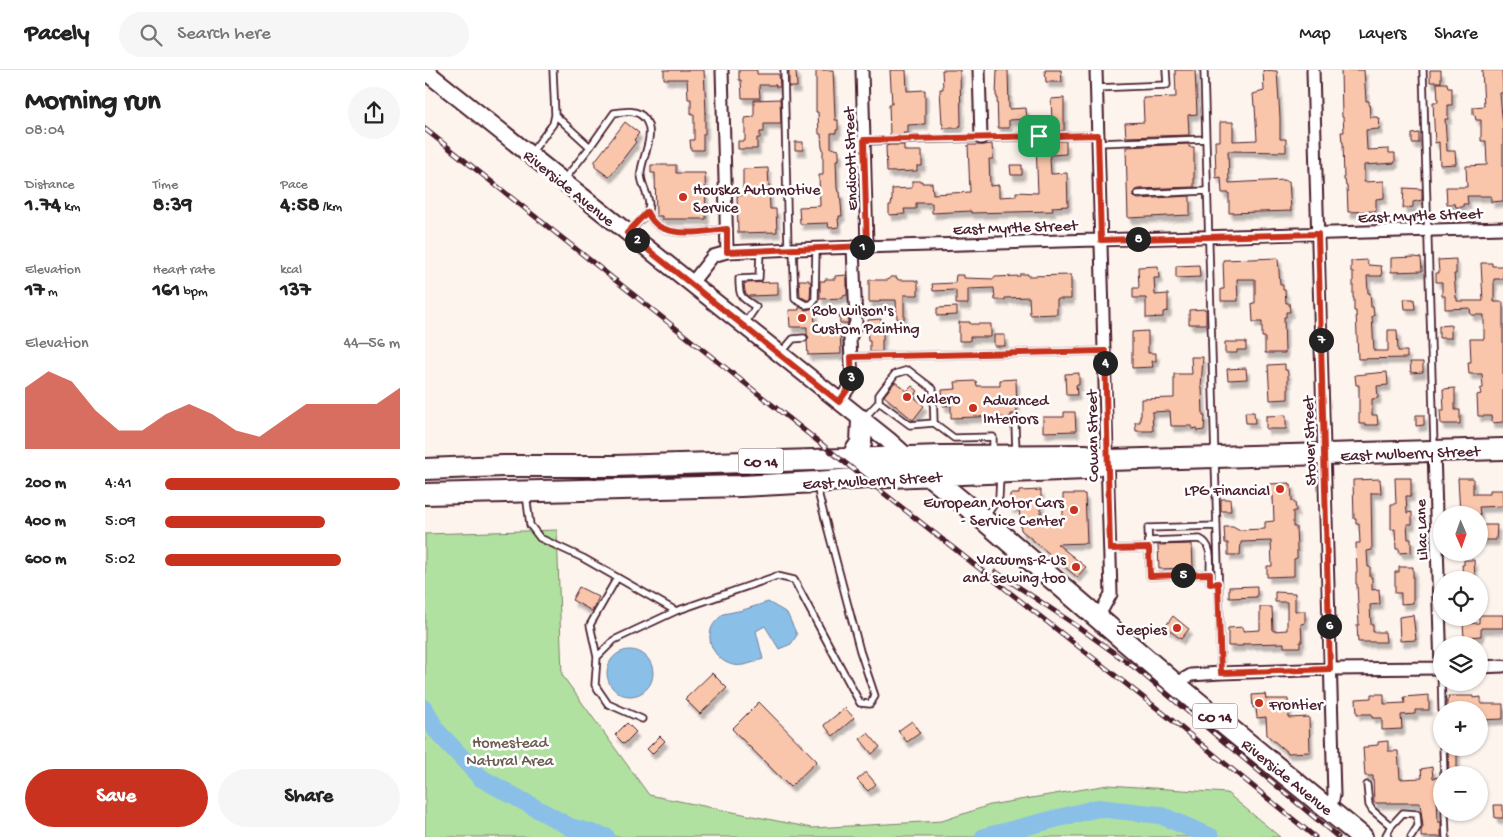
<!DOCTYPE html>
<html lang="en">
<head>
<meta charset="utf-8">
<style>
	:root { --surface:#fff; --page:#f6f6f6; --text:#222; --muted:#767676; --line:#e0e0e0; --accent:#c8321e }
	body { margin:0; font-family:"Gochi Hand",sans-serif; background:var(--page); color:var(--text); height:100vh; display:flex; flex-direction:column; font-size:19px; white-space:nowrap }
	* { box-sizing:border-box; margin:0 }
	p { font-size:16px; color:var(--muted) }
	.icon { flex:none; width:28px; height:28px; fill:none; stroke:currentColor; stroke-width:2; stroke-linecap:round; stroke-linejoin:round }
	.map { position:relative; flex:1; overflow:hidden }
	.details { display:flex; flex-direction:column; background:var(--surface); width:425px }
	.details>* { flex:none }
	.needle { width:32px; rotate:178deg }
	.fabs { position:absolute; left:1008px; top:436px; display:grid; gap:10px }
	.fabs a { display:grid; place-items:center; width:55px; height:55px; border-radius:50%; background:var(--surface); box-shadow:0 1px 4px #0004; font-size:25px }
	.pin { position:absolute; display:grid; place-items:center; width:42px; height:42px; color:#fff; margin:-21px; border-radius:10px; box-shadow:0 2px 8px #0006 }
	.km { position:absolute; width:25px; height:25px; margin:-12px; border-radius:50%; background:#222; color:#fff; font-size:14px; line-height:25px; text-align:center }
	.round { display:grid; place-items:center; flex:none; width:52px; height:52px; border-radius:26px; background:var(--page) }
	.summary { display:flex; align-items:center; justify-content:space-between; height:85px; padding:0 25px }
	h1 { font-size:28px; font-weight:700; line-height:38px }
	.metrics { display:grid; grid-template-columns:repeat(3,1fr); gap:8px; height:85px; padding:5px 25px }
	.metrics div { display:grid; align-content:center }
	.metrics b { font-size:21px; font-weight:700 }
	.metrics small { font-size:14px; font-weight:400 }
	.metrics p { font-size:14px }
	.chart { height:140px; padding:10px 25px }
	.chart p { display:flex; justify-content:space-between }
	.chart svg { width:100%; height:90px; margin-top:5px; fill:var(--accent); opacity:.7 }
	.primary-button { display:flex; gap:10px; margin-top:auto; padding:10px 25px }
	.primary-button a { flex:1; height:58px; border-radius:30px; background:var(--accent); color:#fff; font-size:20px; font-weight:700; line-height:58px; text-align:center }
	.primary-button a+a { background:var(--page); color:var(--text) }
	ul { padding:0 25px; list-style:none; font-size:16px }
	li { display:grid; grid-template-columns:80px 60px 1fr; align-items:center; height:38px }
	li i { height:12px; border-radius:6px; background:var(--accent) }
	header { display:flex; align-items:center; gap:30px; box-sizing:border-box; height:70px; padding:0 25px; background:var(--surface); border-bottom:1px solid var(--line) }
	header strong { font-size:24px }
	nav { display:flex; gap:28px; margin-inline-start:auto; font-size:18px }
	.search { width:350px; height:45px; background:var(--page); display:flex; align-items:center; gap:12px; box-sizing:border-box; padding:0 18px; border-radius:28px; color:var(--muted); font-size:19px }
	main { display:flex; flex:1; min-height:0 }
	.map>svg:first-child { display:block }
	.green { fill:#b0e1a1; stroke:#7d8066 }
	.water { fill:#8ac0e8; stroke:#70809c }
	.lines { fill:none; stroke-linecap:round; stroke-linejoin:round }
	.river { stroke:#8ac0e8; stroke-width:18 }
	.building { fill:#fac6ab; stroke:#4a1f2b; filter:url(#shadow) }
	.lane-casing { stroke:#4a1f2b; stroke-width:9 }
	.street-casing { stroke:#4a1f2b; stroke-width:15 }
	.secondary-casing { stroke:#4a1f2b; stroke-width:20 }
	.highway-casing { stroke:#4a1f2b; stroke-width:24 }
	.lane { stroke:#fff; stroke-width:5.5 }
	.street { stroke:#fff; stroke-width:11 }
	.secondary { stroke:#fff; stroke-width:16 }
	.highway { stroke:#fff; stroke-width:20 }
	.rail-casing { stroke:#4a1f2b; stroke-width:5 }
	.rail { stroke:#fff; stroke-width:3; stroke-dasharray:9; stroke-linecap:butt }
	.route-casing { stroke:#fff; stroke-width:10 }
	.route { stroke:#c8321e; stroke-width:6 }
	.poi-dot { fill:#c8321e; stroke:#fff; stroke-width:2 }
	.labels { text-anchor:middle; stroke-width:5; stroke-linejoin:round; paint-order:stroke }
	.shield { fill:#fff; stroke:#80626b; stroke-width:1 }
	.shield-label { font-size:15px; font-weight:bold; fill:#4a1f2b }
	.street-label { font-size:16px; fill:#4a1f2b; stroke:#fff }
	.poi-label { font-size:16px; fill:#4a1f2b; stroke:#fff; text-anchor:start }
	.park-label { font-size:16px; fill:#69594e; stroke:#fff }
</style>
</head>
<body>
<header>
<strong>Pacely</strong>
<div class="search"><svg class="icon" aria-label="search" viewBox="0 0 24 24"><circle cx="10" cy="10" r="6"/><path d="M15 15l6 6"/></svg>Search here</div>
<nav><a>Map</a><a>Layers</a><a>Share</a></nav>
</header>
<main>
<section class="details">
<div class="summary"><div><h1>Morning run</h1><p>08:04</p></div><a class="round"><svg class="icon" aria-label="share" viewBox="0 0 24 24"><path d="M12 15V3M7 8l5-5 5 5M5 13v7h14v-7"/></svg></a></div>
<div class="metrics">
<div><p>Distance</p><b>1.74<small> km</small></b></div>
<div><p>Time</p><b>8:39</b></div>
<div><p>Pace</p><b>4:58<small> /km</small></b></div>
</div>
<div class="metrics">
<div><p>Elevation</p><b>17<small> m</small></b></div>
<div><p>Heart rate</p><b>161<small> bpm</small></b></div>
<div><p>kcal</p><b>137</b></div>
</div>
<div class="chart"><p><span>Elevation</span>44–56 m</p>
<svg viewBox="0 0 160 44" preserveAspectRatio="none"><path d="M0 44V14L10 6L20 11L30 25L40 35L50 35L60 27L70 22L80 27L90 35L100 38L110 30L120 22L130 22L140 22L150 22L160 14V44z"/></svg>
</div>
<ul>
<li><b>200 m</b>4:41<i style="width:100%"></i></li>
<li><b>400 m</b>5:09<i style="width:68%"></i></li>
<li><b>600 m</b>5:02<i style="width:75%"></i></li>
</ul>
<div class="primary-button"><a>Save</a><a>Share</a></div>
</section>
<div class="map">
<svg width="1078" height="767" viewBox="0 0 1078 767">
	<defs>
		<filter id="shadow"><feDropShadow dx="3" dy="5.5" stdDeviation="1" flood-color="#0004"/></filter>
	</defs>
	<rect width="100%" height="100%" fill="#fef4ee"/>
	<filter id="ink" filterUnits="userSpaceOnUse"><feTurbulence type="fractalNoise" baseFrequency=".02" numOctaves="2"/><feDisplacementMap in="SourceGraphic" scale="10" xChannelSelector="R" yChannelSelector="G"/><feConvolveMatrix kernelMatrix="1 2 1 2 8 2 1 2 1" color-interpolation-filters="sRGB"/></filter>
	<g filter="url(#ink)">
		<path class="green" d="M132,460L137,605L224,725L387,758L517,751L565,735L683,715L802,723L855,767H0V464Z"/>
		<path class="water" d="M343,532L362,543L372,565L366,574L354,579L340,556L331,561L338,589C331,591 325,594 318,595C299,599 280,578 286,560C287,554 294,548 298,544L318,540Z
			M182 603a23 23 0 1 1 46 0a23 23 0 1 1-46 0Z"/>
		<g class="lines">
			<path class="river" d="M0,639L11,660L56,708L145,757L181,767
				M559,767L673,738L735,745L786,767"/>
		</g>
		<path class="building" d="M239,0H279L281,43H280V64H278V80H266L265,70H269V44H266V29H263L262,9H239Z
			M314,0H332V4H354L355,17H351V15H334L335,28H317L316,10H314Z
			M364,0H371L372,17H364Z
			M391,0H408L410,47V50H413V60H411V63H406V78L414,80V90H411L412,118L413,122H415L417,146H414V149H413L414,157L404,158L403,153L375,154L374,137L395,136L394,105H398V78H397L396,64H394L393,42H391Z
			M465,0H481L482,21L500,20V54L483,55V63H478L479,65L465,66L464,34H467Z
			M517,0H535L536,56H534V58H518V54H517L515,19H518Z
			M572,0H583L584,39L601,38L602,49L584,50V58H573L572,26H571Z
			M620,0H636L637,12H621Z
			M750,0H770L772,44L763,45L764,65L701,67L700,53L719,52L718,28L751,27Z
			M838,0L852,1L855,48V69H861V82L803,81L804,113L860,110V111H864L866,141L804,143V123H797L796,107L791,108L790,71H795V52H808V71L832,70L830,36H829L828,24L839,21Z
			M916,0H939L941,31H944L945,47H952V48H955L954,59L941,60L942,80L964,79V83H970V93L939,95V112L959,111V128L951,129V141L923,142L922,116H921L920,110H919L918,72H917L916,62H919L918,47H917Z
			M1005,0H1016V12H1005Z
			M1057,0H1077L1078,23H1075L1078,58V131L1066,132V126H1042L1043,134H1038V137H1031L1030,134H1022L1021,117H1042L1041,96L1062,95L1061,71H1056V50H1051L1050,45H1048V37L1059,36Z
			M1012,13H1022L1023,18H1027V35H1023V49H1020L1022,81H1030L1031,94L1015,95L1014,72L1010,73L1009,53L1008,32H1013Z
			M639,28V61L608,62V56H623V51H627L626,29Z
			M355,29L356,54H339V62H335V68H332V79H313V71H320V48L329,47V30Z
			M200,52L214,63L209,70L211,72L184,107L170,97V91Z
			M994,63V73H987V64Z
			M609,71H641V84L626,85L625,89L626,104L642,103L643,136L627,137L628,141L546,143V141L507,143V133H491V139H479L480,144L464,145V135H466L467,129V119L487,118V111H497V113H507L508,124L545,122L543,75H557L567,74L568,89H564L565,116L574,115V127L591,126V122L613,123L611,75H609Z
			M370,72H378V80H370Z
			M764,74V77H769V117L713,119L710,120L708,124L709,127L713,129L765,126V145L703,148L701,77Z
			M465,75H479V81H497V96H492V101L462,102L461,76Z
			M226,95H251V103H280L281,149H237V146H231L230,103H226Z
			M585,95H597V105H586Z
			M343,98L345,139H351L352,162L313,163L312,126L318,125V99Z
			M979,118L997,119V130L988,132V137L978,138Z
			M990,187L996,188L997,201L966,202V188Z
			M853,188L855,215H858V220H860L861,233H864L865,242H861V247H859L860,283H840V267H837V252H828L827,233H830V209H812L813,231H796V219H799L798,190Z
			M1031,189V204H1029L1031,228H1032V231H1058L1056,193H1067V196H1078V209H1069V232H1078V352L1067,353L1066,346H1053L1052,325L1056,324L1055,319L1058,318L1057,304H1044L1043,292H1046L1045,269H1059V245H1046L1045,238L1020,239V226H1017V212H1011V203H1014L1013,190Z
			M942,190L943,195L956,196L957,206H942L943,223H945L946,237H948L949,246H947L949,281H963V260H972L973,281H982V288L933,289L931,241H929V228H928V202H926V191Z
			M774,195L775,207L751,208V196Z
			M733,196L734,208H729L730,225L743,224V241L738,242V247L721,248V228H708V218H714L713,197Z
			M595,204H603V206L646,205V229H632V244L605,245L604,227L580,228V230H570L569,218L543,219V234H531V221L530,220L508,221L507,214L530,213L531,205H539V208L569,209V207L595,206Z
			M422,205V225L418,226V228L395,229V211H400V209H410V206Z
			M465,207H472V209L474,210H490V211H493V225H479V249H472L471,230H455V232H444V210H462L465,209Z
			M374,210H384V212H386L385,228L384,230H382L375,226Z
			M353,212V225L324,226L320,222L319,213Z
			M979,229H989L990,239H980Z
			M374,237L381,240L389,238L390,257L415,256L416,284L383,285L382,271L384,268L382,264V257H365L364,240H374Z
			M532,237V245L512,246V238Z
			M781,239V254H764V240Z
			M414,242H423V253H415Z
			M456,249V253H458V270H457V282H445V271H443L442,253H443V250Z
			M534,252H545V254H566V267H545V271H534Z
			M1026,255V268H1014V256Z
			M723,261V283H731V291H727L728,297L707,298V262Z
			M569,265H580V276H569Z
			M800,272H821V280H812V283H800Z
			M766,287H778L776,318H777L778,346H780L779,360L772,361V358L767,359V356H746L745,341L727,342L728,361H711L710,352H715V346H716V329L749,328V304H767Z
			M985,292H998V302L986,303Z
			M860,294V300H862L863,304V329L845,330L843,295Z
			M821,298L822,309L803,310L802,299Z
			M962,302L963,315L952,316L953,328L947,329V345H952L953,355H941V354H934V315H931L930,305Z
			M654,303V315H651L652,325H641L640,304Z
			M591,309L592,344H586V347L576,348V346L526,348V335L518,336L517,320L531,319L530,312L551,311L552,316H575V310Z
			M470,312L482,321L487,316L493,321L488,326L499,336L488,350L459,326Z
			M1030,318V340H1035V354H1016L1015,340H1019L1018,319Z
			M639,342H650L651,361L618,362V347H639Z
			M820,342H829L830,353H821Z
			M861,345V359H841V346Z
			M991,345H999V355L991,356Z
			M970,408H986V426H981L982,443L987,442V454H982L983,469H986V482L975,483L974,479H971L970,459L966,460V434H971Z
			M1033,408H1048V424H1065V420H1077L1078,436L1054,437L1055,445H1035Z
			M955,409L956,423H946L947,480L942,481L943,497H945V507H947V520L954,519L955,534L945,535L946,555H948V562H960L961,572H933L932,555H934L932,514H931V502H932L931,473H935L934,454H931V449H929L928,410Z
			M864,413V414H866L867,431L870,433L871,441H868V457H871L872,479V488L869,489V506L842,507V496H847L846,471L816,472L815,485H803V473H800L799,457H808L813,460L840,459V452L849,451L848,426H846V423H844V414Z
			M616,420V450L638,449V424H660L662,473L632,474L661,497L652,507L596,460L594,437L585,438V424H594V421Z
			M796,429H805L806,441H796Z
			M1054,455H1072L1071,470H1054Z
			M767,474L768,498L734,499L733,475Z
			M1039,490H1049L1050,510L1038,509L1037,495H1039Z
			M974,497H988V533L976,534V523H970V502H974Z
			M832,516V527L804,528V517Z
			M154,517L174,527L167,541L147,530Z
			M850,522L870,523V541H880V553L876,554L877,572H875V577H859V573L818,574V576H803V558L818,557V561L835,560V537H847L848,561L862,560V532H850Z
			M988,545L991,570L975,571L974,547Z
			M1054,545H1078V558H1056V566L1039,567L1038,554L1054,553Z
			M748,546L764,559L756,569L740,557Z
			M287,603L302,618L275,644L260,629Z
			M840,624L841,629H863L864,648L884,647L885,682L863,683L842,665L841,647L832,648L831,637L828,638L827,625Z
			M946,624H959V634L980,633L979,627L1004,625V640H990V644L976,645L977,659L957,660V648H947V644H932L931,629L946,628Z
			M1023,626H1048V628L1056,627V634H1078V649L1054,650V640H1022V629H1024Z
			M334,632L392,691L365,717L307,659Z
			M420,638L429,648L408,666L399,655Z
			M487,651L495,663L482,672L473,661Z
			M202,653L211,662L199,674L190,665Z
			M443,663L455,677L447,684L435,669Z
			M235,666L240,671L227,684L222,679Z
			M963,671V681H973L975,709L997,708L996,699L1007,697L1008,708L1014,707L1015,728H1012L1013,752H1016V767H996V761L998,756L995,733H949L948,706H940L938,678H942V676L953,675V672Z
			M1023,678H1032V705H1024Z
			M441,702L451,714L443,721L432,710Z
			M1069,735H1078V748H1070Z"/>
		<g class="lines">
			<defs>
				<path id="lane" d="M359,0L363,179
					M779,0L796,603
					M998,0L1009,376
					M671,18L742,15L741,0
					M130,45L165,77L139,110
					M439,71L673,65
					M673,73L781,69
					M165,77L189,43C200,41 213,39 220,49C231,64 218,85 216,101C214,115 229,130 222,142C219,148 208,157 203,162
					M106,83L128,54L130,45L128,0
					M713,124L782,121
					M222,142C225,148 229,154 235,157C255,167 281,161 302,159
					M368,179L370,229L381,235L387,234L390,229L391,178
					M320,253L331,237C316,227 314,228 314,209L334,208L335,180
					M357,282L368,269L379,268
					M426,287L680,281
					M454,332L485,355L509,353
					M440,347L454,332V325L470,304L483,300L508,319L509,353L529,368L568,367V381
					M590,355L591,381
					M101,424L105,455L115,468L158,488L251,541L352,506L369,510L435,633L445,634L450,626L435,581L394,426L393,414
					M561,446L574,427L575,407
					M724,471L775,469C788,475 785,492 785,504L725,506L723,458L792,456
					M685,479L724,478
					M785,504V513H793
					M172,587L165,555L192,508
					M1016,598L1017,640
					M217,649L183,634L170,615L172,587L189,570L251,541
					M1018,678L1019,705
					M942,715L944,735L947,740L966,756
					M1020,742L1021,767
					M963,767L961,765L966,756L978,743L992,744L993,756L986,767"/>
				<path id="street" d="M297,0L302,182
					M437,0L442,176
					M554,0L556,68
					M671,0L686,524L673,547
					M888,0L909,725L905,740
					M266,214L288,186L302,182L368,179L1078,158
					M414,332L427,313L425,269L431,252L428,177
					M1009,381L1016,598
					M1054,597L1078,596
					M750,614L766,605L796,603L905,599L1016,598"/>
				<path id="secondary" d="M0,1L463,370L482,387"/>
				<path id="highway" d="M426,388L436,373L437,350
					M0,399L78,396H189L517,386L661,385L683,390L1078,379
					M499,401L559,450L750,614L937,767
					M0,424L316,416L392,412L440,408L661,399L674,394"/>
			</defs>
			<use href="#lane" class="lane-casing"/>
			<use href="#street" class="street-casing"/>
			<use href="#secondary" class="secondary-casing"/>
			<use href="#highway" class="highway-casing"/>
			<use href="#lane" class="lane"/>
			<use href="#street" class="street"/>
			<use href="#secondary" class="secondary"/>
			<use href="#highway" class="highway"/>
			<defs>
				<path id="rail" d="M0,59L414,388L743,647L890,767
					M571,502L652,556L713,600L913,767"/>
			</defs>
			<use href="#rail" class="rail-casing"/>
			<use href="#rail" class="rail"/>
		</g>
	</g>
	<g class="lines" filter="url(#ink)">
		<defs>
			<path id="route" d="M673,65L676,170L893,164L905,599L796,603L793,513L785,514V504L725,506L724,478L685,479L680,281L426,287L427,313L414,332L202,163L222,142C225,148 229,154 235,157C255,167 281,161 302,159V182L442,176L439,70Z"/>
		</defs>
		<use href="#route" class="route-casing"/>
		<use href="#route" class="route"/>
	</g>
	<g class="poi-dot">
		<circle cx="258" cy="127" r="5"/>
		<circle cx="377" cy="248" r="5"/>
		<circle cx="482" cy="327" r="5"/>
		<circle cx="548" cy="338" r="5"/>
		<circle cx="855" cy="419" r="5"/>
		<circle cx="649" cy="440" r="5"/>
		<circle cx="651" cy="497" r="5"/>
		<circle cx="752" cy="558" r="5"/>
		<circle cx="834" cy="633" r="5"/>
	</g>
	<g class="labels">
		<g class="shield">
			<rect x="313.5" y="378.5" width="45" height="25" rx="4"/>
			<rect x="767.5" y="633.5" width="45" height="25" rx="4"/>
		</g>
		<g class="shield-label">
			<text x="336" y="396">CO 14</text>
			<text x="790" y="651">CO 14</text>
		</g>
		<g class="street-label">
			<text transform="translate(424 89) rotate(-92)" y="6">Endicott Street</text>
			<text transform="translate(145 117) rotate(39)" y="6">Riverside Avenue</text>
			<text transform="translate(995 144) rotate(-2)" y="6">East Myrtle Street</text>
			<text transform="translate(590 156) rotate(-2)" y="6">East Myrtle Street</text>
			<text transform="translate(666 366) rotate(-91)" y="6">Cowan Street</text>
			<text transform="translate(883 371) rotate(-92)" y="6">Stover Street</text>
			<text transform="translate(985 382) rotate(-2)" y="6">East Mulberry Street</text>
			<text transform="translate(447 409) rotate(-3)" y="6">East Mulberry Street</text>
			<text transform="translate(995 460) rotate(-92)" y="6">Lilac Lane</text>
			<text transform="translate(863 706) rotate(39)" y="6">Riverside Avenue</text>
		</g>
		<g class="poi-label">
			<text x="268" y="124">Houska Automotive<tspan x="268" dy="18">Service</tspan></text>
			<text x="387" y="245">Rob Wilson's<tspan x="387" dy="18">Custom Painting</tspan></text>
			<text x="492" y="333">Valero</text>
			<text x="558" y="335">Advanced<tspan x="558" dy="18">Interiors</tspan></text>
			<text x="845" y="425" text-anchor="end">LPG Financial</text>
			<text x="639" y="437" text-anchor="end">European Motor Cars<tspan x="639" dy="18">- Service Center</tspan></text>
			<text x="641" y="494" text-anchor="end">Vacuums-R-Us<tspan x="641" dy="18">and sewing too</tspan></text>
			<text x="742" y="564" text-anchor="end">Jeepies</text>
			<text x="844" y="639">Frontier</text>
		</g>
		<g class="park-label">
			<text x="85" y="677">Homestead<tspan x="85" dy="18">Natural Area</tspan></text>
		</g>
	</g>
</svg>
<div class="fabs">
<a><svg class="needle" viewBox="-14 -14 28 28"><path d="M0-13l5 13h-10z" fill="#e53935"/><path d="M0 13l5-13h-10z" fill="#767676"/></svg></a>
<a><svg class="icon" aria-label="locate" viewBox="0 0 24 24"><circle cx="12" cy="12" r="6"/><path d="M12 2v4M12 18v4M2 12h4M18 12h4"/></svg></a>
<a><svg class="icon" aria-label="layers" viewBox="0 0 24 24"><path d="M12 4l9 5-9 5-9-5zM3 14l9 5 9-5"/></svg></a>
<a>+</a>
<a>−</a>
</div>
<div class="pin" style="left:614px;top:66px;background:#1e9e55"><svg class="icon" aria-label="arrive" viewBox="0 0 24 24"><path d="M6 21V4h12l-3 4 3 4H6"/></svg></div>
<b class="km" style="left:437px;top:177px">1</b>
<b class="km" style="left:212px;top:170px">2</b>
<b class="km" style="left:426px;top:308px">3</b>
<b class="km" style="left:680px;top:293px">4</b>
<b class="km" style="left:758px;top:505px">5</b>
<b class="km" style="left:904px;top:556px">6</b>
<b class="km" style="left:896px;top:270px">7</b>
<b class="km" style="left:713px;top:169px">8</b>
</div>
</main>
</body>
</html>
